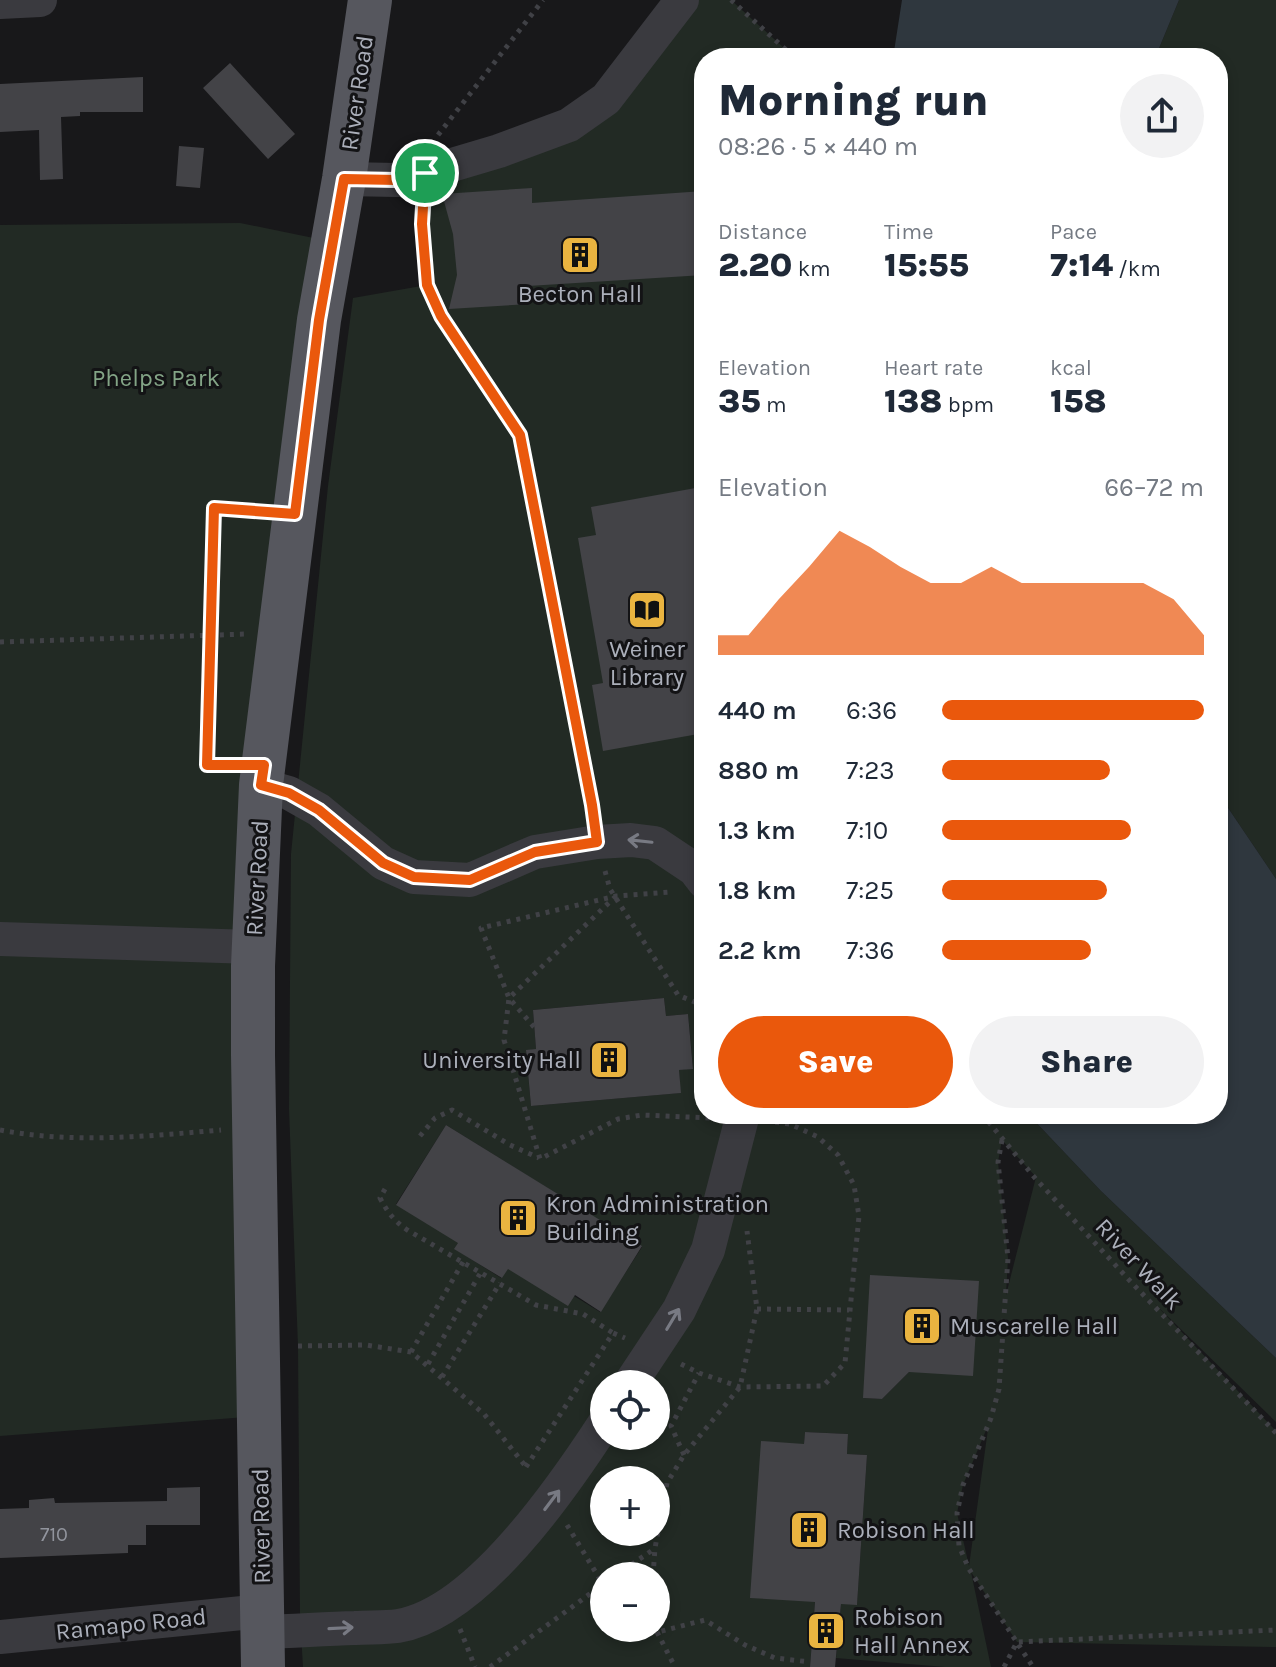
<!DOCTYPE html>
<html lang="en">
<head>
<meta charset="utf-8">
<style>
	:root { --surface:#fff; --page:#f2f2f3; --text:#1f2937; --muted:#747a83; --accent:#ea580c }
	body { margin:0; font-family:Karla,sans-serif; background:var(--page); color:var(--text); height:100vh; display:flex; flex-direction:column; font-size:30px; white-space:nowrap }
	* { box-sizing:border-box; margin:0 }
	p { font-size:26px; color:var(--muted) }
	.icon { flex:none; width:44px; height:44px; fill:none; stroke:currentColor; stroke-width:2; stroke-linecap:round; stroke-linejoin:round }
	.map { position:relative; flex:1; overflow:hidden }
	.panel { position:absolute; left:694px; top:48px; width:534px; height:1076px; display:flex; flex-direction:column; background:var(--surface); border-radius:32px; box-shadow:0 4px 12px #0003 }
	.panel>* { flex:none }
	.controls { position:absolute; left:590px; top:1370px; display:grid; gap:16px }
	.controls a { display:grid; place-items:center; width:80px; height:80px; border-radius:50%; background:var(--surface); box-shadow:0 4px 12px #0003; font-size:40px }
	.pin { position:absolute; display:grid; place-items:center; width:68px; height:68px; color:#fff; margin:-34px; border:4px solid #fff; border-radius:50%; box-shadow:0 2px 8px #0007 }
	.round { display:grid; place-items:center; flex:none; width:84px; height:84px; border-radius:42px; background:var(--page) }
	.summary { display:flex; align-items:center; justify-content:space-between; height:136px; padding:0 24px }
	h1 { font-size:44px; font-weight:800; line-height:60px }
	.stats { display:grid; grid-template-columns:repeat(3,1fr); gap:12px; height:136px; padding:8px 24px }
	.stats div { display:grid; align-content:center }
	.stats b { font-size:34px; font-weight:800 }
	.stats small { font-size:22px; font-weight:400 }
	.stats p { font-size:22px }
	.chart { height:224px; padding:16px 24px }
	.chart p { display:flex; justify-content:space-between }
	.chart svg { width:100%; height:144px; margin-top:8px; fill:var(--accent); opacity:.7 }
	.button { display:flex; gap:16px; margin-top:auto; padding:16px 24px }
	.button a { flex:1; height:92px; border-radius:48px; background:var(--accent); color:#fff; font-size:32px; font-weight:800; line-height:92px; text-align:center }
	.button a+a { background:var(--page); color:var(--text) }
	ul { padding:0 24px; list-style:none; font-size:26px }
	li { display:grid; grid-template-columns:128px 96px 1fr; align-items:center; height:60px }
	li i { height:20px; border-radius:10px; background:var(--accent) }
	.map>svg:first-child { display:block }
	.green { fill:#222a24; fill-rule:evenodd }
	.water { fill:#2f373e }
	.building { fill:#434347 }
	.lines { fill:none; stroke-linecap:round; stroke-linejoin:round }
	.path { stroke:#404146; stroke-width:5; stroke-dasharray:4 6; stroke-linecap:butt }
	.minor { stroke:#3a3a3f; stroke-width:34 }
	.major { stroke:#56575e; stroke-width:44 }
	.oneway { stroke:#787a83 }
	.route-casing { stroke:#fff; stroke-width:16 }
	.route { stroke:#ea580c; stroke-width:10 }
	.labels { text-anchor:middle; stroke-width:6; stroke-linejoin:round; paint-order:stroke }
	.number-label { font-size:20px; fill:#91949d }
	.street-label { font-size:24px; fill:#abafba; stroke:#131315 }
	.poi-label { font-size:24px; fill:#abafba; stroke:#131315; text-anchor:start }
	.park-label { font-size:24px; fill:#83a486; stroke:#131315 }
</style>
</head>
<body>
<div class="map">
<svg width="1276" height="1667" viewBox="0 0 1276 1667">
	<rect width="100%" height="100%" fill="#18181a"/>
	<path class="green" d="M682,0H731L795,58H704V1114H1028L1101,1191L1276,1358V1422L1154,1303L1276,1431V1647L1017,1642L971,1572L991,1667H945L836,1658L841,1604H857L867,1455L847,1454L848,1434L805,1432L804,1444L815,1602L810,1667H303L300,1617L298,1346L289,1109L291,854L328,486L353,298L427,285L422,224L425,173L569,125ZM664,998L666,1016L688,1014L693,1068L679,1070L680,1093L531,1106L526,1051L536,1049L533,1010ZM446,1125L642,1247L600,1312L514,1259L501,1278L455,1249L464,1233L426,1223L396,1204ZM1002,1140L1036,1177L1006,1295L1008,1258L998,1162ZM979,1281L909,1372L882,1399L863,1398ZM604,1384H656V1436H604ZM987,1428L988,1429L969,1566L957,1513L963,1485ZM604,1480H656V1532H604ZM604,1576H656V1628H604Z
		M1179,0H1276V879L1218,793V58H1155Z
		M240,223L333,242L261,785L259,1416L0,1436V225Z"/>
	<path class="water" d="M902,0H1179L1155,58H893Z
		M1218,793L1276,879V1358L1101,1191L1028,1114H1218Z"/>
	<path class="building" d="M230,63L295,134L268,159L203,88Z
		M143,77V112H80V116L61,117L63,179L40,180L39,130L0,132V84Z
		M179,146L204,148L200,188L176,186Z
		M532,188V203L704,191V275L528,286L530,304L449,309L457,275L453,234L442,194Z
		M701,487L704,504V733L603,751L592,685L603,683L578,538L596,535L591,507Z
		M664,998L666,1016L688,1014L693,1069L679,1070L681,1093L531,1106L526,1050L536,1049L533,1010Z
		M446,1125L642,1246L601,1312L575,1295L568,1306L508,1269L502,1278L454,1249L458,1243L396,1205Z
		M870,1275L979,1281L973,1376L909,1372L882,1399L863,1398Z
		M805,1432L848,1434L847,1454L867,1455L857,1605L841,1604L835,1667H810L815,1602L750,1598L761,1441L804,1444Z
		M200,1487V1525H146V1545H128V1553L0,1558V1509L29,1508V1500L54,1498L55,1503L167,1501V1488Z"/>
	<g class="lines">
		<path class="path" d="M731,0L795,58
			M438,135L543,0
			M424,203L422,224L427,285L441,316L520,435L593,811
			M0,642L247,634
			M227,765H207L214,508L262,512
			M605,871L610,889L678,995L704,1006
			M616,896L509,998L504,1040L540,1159L618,1119L642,1115L711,1118
			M534,1027L509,998L481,928L616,896L670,892
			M982,1114L1035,1178L1131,1282L1276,1433
			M0,1130C73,1144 148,1136 221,1130
			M420,1136L435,1118L452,1110L510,1145L539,1158
			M1002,1140L998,1162L1008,1258L999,1389L991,1418L963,1485L957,1513L959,1546L969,1569L1033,1667
			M385,1189L380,1198C388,1213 395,1222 409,1231L536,1305L583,1314L613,1333
			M757,1309L849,1310
			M298,1346L366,1345L411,1352L484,1414L527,1468
			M411,1352L463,1262
			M428,1364L481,1272
			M681,1364L699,1373L740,1387L823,1386L845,1363L859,1216L854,1185L838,1155L818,1137L790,1124L773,1122
			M442,1377L500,1283
			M684,1455L671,1426L699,1373
			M526,1467L613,1333L625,1338
			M567,1525L604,1586
			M615,1576L654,1549
			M653,1576L655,1548L667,1483L684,1455L740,1387L757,1309L747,1231
			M653,1628L658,1632L705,1620L745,1645L775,1658L810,1662
			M460,1629L475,1667
			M657,1632L675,1667
			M490,1667L602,1585
			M1004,1667L1017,1642L1276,1630"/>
		<path class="minor" d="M0,2L40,0
			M344,179L397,180L425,173L499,151L569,125L606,99L682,0
			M261,785L289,793L319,810L383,863L414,877L470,880L535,852L597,842L631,840L655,843L694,869L704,882
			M0,939L253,947
			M630,1384L679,1310L708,1250L743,1114
			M263,1632C294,1631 324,1629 355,1628C369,1627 384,1628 398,1626C477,1613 563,1487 604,1424
			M0,1637L262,1611"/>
		<path class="major" d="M263,1667L253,1055V966L261,785L319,320L344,179L370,0"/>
	</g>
	<defs><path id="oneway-shaft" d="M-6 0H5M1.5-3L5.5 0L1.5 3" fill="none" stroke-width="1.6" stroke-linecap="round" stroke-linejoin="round" transform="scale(2)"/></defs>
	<g class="oneway">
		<use href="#oneway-shaft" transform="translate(640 841) rotate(-174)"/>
		<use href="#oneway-shaft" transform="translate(673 1319) rotate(-59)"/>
		<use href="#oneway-shaft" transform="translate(552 1500) rotate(-53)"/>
		<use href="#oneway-shaft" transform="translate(341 1628) rotate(-3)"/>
	</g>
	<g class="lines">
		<defs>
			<path id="route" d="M425,173L422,224L427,285L441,316L520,435L592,805L597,842L535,852L470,880L414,877L383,863L319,810L289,793L261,785L264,765H207L214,508L295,514L319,320L344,179L397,180Z"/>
		</defs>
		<use href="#route" class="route-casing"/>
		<use href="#route" class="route"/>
	</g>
	<defs>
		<symbol id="building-square" viewBox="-11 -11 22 22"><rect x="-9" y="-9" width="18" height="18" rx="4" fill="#eab440" stroke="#131315"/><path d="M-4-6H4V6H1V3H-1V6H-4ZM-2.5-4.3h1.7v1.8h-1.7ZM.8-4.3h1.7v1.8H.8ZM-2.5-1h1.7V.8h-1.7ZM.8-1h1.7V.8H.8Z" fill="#111"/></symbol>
		<symbol id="library-square" viewBox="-11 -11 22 22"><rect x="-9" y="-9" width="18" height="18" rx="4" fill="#eab440" stroke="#131315"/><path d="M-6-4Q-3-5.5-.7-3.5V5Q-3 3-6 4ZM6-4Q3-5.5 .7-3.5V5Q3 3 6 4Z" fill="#111"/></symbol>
	</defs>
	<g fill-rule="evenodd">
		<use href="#building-square" x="558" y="233" width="44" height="44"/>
		<use href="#library-square" x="625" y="588" width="44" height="44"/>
		<use href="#building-square" x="587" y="1038" width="44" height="44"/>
		<use href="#building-square" x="496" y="1196" width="44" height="44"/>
		<use href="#building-square" x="900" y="1304" width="44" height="44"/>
		<use href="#building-square" x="787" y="1508" width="44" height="44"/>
		<use href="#building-square" x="804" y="1609" width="44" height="44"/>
	</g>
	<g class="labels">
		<g class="number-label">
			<text x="54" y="1541">710</text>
		</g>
		<g class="street-label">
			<text transform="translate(357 93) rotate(-82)" y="8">River Road</text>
			<text transform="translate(257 878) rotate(-87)" y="8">River Road</text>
			<text transform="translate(1139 1264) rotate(47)" y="8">River Walk</text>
			<text transform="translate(261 1526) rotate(-91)" y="8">River Road</text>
			<text transform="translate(131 1624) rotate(-6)" y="8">Ramapo Road</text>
		</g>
		<g class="poi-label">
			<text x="580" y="302" text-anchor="middle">Becton Hall</text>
			<text x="647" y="657" text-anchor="middle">Weiner<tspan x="647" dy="28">Library</tspan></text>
			<text x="581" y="1068" text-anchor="end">University Hall</text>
			<text x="546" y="1212">Kron Administration<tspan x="546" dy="28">Building</tspan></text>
			<text x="950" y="1334">Muscarelle Hall</text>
			<text x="837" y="1538">Robison Hall</text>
			<text x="854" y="1625">Robison<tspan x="854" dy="28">Hall Annex</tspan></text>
		</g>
		<g class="park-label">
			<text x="156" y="386">Phelps Park</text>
		</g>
	</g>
</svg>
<div class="controls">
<a><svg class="icon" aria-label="locate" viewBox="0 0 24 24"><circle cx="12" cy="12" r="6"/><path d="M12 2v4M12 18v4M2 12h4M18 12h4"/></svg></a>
<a>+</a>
<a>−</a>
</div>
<div class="pin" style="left:425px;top:173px;background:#1e9e55"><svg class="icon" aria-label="arrive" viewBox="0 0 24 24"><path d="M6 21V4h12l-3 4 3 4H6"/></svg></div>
<section class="panel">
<div class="summary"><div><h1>Morning run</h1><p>08:26 · 5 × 440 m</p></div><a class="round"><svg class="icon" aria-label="share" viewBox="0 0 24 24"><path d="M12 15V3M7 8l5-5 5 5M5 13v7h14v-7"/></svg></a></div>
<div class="stats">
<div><p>Distance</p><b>2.20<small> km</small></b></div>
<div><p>Time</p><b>15:55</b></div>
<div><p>Pace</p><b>7:14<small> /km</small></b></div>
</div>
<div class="stats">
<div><p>Elevation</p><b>35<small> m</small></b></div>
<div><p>Heart rate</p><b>138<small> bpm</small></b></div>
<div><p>kcal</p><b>158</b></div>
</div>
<div class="chart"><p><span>Elevation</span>66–72 m</p>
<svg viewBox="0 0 160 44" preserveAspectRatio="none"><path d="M0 44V38L10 38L20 27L30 17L40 6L50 11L60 17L70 22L80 22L90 17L100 22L110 22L120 22L130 22L140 22L150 27L160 38V44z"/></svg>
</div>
<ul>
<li><b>440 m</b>6:36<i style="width:100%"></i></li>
<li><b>880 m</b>7:23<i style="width:64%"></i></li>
<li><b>1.3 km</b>7:10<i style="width:72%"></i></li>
<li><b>1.8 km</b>7:25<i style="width:63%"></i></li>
<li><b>2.2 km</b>7:36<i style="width:57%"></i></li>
</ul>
<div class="button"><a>Save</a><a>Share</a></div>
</section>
</div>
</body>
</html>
